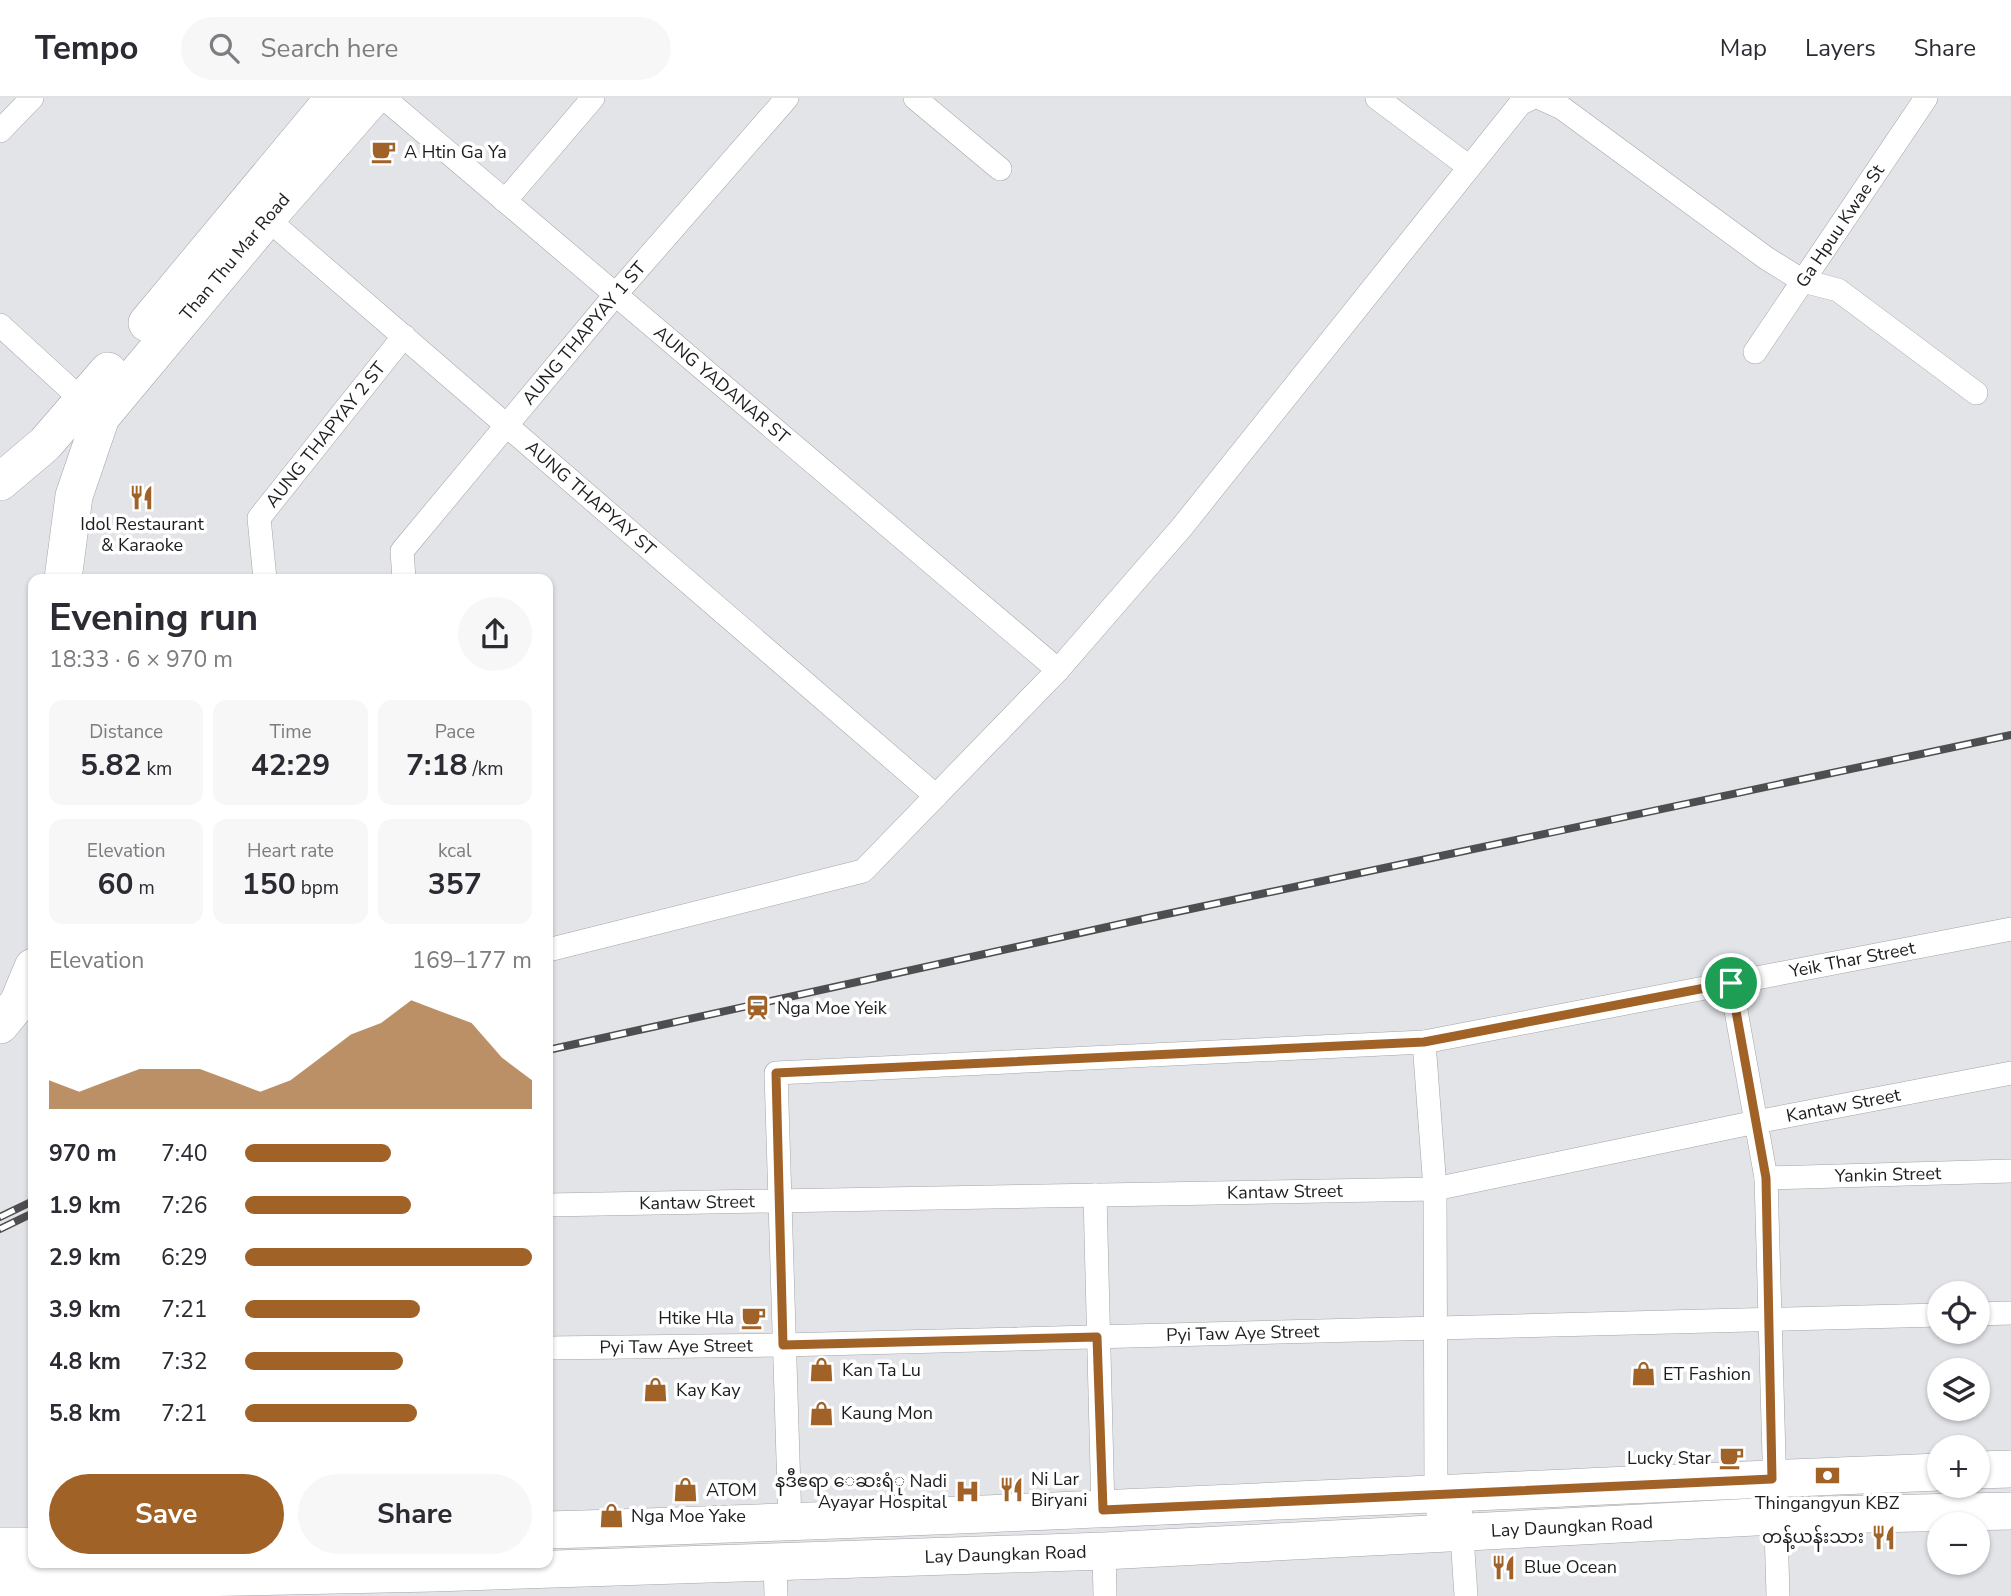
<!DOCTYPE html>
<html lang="en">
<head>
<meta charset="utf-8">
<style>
	:root { --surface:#fff; --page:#f7f7f7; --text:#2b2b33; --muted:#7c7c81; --line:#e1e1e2; --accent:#a06227 }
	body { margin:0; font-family:"Nunito Sans","Noto Sans Myanmar",sans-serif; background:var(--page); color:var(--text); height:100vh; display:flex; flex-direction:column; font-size:26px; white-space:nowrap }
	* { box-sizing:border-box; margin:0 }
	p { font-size:23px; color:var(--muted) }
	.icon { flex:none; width:38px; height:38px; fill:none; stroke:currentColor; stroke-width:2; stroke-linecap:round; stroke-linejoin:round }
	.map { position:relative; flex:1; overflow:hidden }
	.side { position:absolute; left:28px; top:476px; width:525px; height:994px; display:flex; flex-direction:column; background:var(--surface); border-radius:14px; box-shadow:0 2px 5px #0004 }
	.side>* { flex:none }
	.fabs { position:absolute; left:1927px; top:1183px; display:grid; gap:14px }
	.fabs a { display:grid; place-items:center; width:63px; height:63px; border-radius:50%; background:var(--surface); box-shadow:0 2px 5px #0004; font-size:35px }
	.pin { position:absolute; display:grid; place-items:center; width:60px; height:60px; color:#fff; margin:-30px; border:4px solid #fff; border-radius:50%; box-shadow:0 2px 7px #0007 }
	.round { display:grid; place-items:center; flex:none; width:74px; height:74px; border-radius:37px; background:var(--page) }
	.overview { display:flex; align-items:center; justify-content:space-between; height:119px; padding:0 21px }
	h1 { font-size:38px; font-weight:700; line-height:52px }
	.stats { display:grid; grid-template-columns:repeat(3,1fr); gap:10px; height:119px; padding:7px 21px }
	.stats div { display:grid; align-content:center; border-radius:14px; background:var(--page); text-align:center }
	.stats b { font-size:30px; font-weight:700 }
	.stats small { font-size:19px; font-weight:400 }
	.stats p { font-size:19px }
	.chart { height:196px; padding:14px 21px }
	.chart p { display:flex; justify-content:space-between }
	.chart svg { width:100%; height:126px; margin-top:7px; fill:var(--accent); opacity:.7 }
	.primary-button { display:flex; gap:14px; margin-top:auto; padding:14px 21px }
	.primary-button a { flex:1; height:80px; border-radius:42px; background:var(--accent); color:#fff; font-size:28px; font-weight:700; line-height:80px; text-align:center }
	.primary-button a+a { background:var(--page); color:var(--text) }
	ul { padding:0 21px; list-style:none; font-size:23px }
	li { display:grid; grid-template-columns:112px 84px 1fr; align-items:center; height:52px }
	li i { height:18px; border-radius:9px; background:var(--accent) }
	header { display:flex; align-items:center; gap:42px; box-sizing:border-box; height:98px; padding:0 35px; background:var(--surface); border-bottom:2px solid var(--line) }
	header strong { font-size:33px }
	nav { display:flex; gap:38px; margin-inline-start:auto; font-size:24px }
	.search { width:490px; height:63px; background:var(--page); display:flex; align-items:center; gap:18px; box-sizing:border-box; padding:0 24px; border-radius:38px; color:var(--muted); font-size:26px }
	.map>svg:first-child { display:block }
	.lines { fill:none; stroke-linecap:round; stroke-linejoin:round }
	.minor-casing { stroke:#a2a4a7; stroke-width:24 }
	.primary-casing { stroke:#a2a4a7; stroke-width:38 }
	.minor { stroke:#fff; stroke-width:23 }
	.primary { stroke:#fff; stroke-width:37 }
	.rail-casing { stroke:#4e4e51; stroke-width:8 }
	.rail { stroke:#fff; stroke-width:5; stroke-dasharray:16; stroke-linecap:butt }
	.route-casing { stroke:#fff; stroke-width:14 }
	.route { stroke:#a06227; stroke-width:9 }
	.labels { text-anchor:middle; stroke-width:7; stroke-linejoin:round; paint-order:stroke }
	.poi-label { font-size:18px; fill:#1d1d1f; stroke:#fff; text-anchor:start }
	.street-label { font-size:18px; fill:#1d1d1f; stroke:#fff }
</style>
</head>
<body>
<header>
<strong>Tempo</strong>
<div class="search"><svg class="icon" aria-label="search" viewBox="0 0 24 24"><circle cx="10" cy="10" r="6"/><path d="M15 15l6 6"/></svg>Search here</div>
<nav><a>Map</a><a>Layers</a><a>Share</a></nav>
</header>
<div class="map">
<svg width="2011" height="1498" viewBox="0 0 2011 1498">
	<rect width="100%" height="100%" fill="#e2e4e8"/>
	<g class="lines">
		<defs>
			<g id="minor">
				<path id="s1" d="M384,0L1058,572"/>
				<path d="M915,0L1000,71"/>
				<path d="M1377,0L1469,69"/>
				<path d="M1540,0L1562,10L1766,160L1803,183L1838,192L1976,295"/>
				<path d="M0,33L32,0"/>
				<path d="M505,103L593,0"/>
				<path id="s2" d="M257,112L936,698"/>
				<path d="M0,227L83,303"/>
				<path id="s3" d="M1755,254L1926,0"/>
				<path id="s4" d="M265,481L259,420L404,238"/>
				<path id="s5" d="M404,481L402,453L616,196L787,0"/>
				<path d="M548,852L863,773L1058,572L1182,429L1520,6L1532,0"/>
				<path d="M1731,885L1766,1080L1778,1498"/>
				<path d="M1424,944L1435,1091L1436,1394L1440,1437"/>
				<path id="s6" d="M1766,1080L2011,1073"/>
				<path d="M1095,1097L1103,1412"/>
				<path id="s7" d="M548,1107L1435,1091L1756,1024L2011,975"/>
				<path d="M1978,1216L2011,1215"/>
				<path id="s8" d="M548,1250L783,1247L1939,1217"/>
				<path d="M1459,1393L1466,1498"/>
				<path id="s9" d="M790,1425L776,975L1424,944L2011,831"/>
				<path d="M1104,1453L1105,1498"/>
				<path d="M775,1463L776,1498"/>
			</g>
			<g id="primary">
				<path d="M147,225L334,0"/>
				<path d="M0,384L45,346L108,273"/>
				<path id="s10" d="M63,481L74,398L101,319L267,120L372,0"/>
				<path d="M0,927L18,905L33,869"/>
				<path d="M1978,1372L2011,1371"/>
				<path d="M548,1432C1012,1418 1475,1392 1939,1374"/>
				<path d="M0,1448H33"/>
				<path id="s11" d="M0,1484L434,1475L1104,1453L1774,1418L2011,1413"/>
			</g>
		</defs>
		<use href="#minor" class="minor-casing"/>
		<use href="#primary" class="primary-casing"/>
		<use href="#minor" class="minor"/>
		<use href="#primary" class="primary"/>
		<defs>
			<path id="rail" d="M548,952L1148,820L2011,637
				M0,1119L33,1103
				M0,1131L33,1115"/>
		</defs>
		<use href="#rail" class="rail-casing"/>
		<use href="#rail" class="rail"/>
	</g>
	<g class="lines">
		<defs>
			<path id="route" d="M1731,885L1766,1080L1772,1381L1103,1412L1097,1239L783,1247L776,975L1424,944Z"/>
		</defs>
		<use href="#route" class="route-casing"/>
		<use href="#route" class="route"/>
	</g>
	<defs>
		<symbol id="cafe-bare" viewBox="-9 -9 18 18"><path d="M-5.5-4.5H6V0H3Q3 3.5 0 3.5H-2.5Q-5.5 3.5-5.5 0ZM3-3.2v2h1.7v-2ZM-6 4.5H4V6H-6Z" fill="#a06227" stroke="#fff" stroke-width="2.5" paint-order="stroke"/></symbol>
		<symbol id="restaurant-bare" viewBox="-9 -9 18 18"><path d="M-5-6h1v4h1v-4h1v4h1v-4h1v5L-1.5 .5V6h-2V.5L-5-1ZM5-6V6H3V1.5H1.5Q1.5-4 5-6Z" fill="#a06227" stroke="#fff" stroke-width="2.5" paint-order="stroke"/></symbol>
		<symbol id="station-bare" viewBox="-9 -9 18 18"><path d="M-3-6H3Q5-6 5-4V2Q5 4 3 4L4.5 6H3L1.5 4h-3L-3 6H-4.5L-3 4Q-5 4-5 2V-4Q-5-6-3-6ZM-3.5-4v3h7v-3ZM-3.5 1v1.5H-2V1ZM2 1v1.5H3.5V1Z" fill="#a06227" stroke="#fff" stroke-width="2.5" paint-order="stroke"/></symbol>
		<symbol id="shop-bare" viewBox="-9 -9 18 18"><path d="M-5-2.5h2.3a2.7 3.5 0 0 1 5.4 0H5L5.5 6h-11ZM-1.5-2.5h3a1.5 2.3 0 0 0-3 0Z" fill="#a06227" stroke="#fff" stroke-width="2.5" paint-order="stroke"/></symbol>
		<symbol id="bank-bare" viewBox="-9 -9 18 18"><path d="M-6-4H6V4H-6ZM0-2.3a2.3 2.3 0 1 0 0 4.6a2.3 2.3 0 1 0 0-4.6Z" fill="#a06227" stroke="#fff" stroke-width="2.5" paint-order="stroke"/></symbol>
		<symbol id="hospital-bare" viewBox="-9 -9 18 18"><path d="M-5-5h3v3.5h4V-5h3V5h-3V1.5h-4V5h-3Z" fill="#a06227" stroke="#fff" stroke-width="2.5" paint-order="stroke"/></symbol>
	</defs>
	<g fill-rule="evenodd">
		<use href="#cafe-bare" x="366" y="36" width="35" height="35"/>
		<use href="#restaurant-bare" x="124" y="382" width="35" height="35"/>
		<use href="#station-bare" x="740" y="892" width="35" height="35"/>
		<use href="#cafe-bare" x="736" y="1202" width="35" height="35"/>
		<use href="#shop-bare" x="804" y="1254" width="35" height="35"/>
		<use href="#shop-bare" x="1626" y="1258" width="35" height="35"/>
		<use href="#shop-bare" x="638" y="1274" width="35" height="35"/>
		<use href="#shop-bare" x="804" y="1298" width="35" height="35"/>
		<use href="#cafe-bare" x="1714" y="1342" width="35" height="35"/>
		<use href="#bank-bare" x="1810" y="1360" width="35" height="35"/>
		<use href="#restaurant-bare" x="994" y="1374" width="35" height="35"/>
		<use href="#shop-bare" x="668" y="1374" width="35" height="35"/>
		<use href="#hospital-bare" x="950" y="1376" width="35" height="35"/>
		<use href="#shop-bare" x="594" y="1400" width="35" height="35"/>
		<use href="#restaurant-bare" x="1866" y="1422" width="35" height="35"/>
		<use href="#restaurant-bare" x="1486" y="1452" width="35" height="35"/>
	</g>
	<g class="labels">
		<g class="poi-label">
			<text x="404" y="60">A Htin Ga Ya</text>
			<text x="142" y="432" text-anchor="middle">Idol Restaurant<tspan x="142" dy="21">&amp; Karaoke</tspan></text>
			<text x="777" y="916">Nga Moe Yeik</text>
			<text x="734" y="1226" text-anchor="end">Htike Hla</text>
			<text x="842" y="1278">Kan Ta Lu</text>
			<text x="1663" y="1282">ET Fashion</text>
			<text x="676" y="1298">Kay Kay</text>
			<text x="841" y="1321">Kaung Mon</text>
			<text x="1711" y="1366" text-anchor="end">Lucky Star</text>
			<text x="1031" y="1387">Ni Lar<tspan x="1031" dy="21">Biryani</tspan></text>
			<text x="947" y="1389" text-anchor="end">နဒီဧရာ ေဆးရံု Nadi<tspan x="947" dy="21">Ayayar Hospital</tspan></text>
			<text x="706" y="1398">ATOM</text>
			<text x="1827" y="1411" text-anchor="middle">Thingangyun KBZ</text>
			<text x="631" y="1424">Nga Moe Yake</text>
			<text x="1864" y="1445" text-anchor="end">တန့်ယန်းသား</text>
			<text x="1524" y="1475">Blue Ocean</text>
		</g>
		<g class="street-label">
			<text dy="6" stroke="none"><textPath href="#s3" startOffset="152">Ga Hpuu Kwae St</textPath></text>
			<text dy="6" stroke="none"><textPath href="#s10" startOffset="376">Than Thu Mar Road</textPath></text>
			<text dy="6" stroke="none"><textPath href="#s5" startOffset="312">AUNG THAPYAY 1 ST</textPath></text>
			<text dy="6" stroke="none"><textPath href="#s1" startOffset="443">AUNG YADANAR ST</textPath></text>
			<text dy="6" stroke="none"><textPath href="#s4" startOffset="168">AUNG THAPYAY 2 ST</textPath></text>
			<text dy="6" stroke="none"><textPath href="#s2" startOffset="441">AUNG THAPYAY ST</textPath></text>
			<text dy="6" stroke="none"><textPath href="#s9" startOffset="1535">Yeik Thar Street</textPath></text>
			<text dy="6" stroke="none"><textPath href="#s7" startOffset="1304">Kantaw Street</textPath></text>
			<text dy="6" stroke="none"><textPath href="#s6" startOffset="122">Yankin Street</textPath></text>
			<text dy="6" stroke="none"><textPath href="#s7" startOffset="737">Kantaw Street</textPath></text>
			<text dy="6" stroke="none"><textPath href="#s7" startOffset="149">Kantaw Street</textPath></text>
			<text dy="6" stroke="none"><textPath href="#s8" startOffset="695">Pyi Taw Aye Street</textPath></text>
			<text dy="6" stroke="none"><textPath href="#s8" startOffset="128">Pyi Taw Aye Street</textPath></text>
			<text dy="6" stroke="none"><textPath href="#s11" startOffset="1573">Lay Daungkan Road</textPath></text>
			<text dy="6" stroke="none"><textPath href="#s11" startOffset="1006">Lay Daungkan Road</textPath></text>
		</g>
	</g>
</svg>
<div class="fabs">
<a><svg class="icon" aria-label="locate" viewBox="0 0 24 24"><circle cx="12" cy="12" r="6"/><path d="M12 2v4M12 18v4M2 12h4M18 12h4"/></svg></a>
<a><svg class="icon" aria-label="layers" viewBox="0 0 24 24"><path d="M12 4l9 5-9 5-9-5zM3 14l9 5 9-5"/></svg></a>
<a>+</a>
<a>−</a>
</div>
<div class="pin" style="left:1731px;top:885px;background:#1e9e55"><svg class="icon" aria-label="arrive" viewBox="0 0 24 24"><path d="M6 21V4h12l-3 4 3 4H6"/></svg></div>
<section class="side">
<div class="overview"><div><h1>Evening run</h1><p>18:33 · 6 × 970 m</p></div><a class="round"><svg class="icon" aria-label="share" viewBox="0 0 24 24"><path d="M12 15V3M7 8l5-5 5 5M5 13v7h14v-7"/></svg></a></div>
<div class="stats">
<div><p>Distance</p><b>5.82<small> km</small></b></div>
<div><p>Time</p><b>42:29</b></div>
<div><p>Pace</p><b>7:18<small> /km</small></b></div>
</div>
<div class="stats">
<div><p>Elevation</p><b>60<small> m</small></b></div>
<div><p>Heart rate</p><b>150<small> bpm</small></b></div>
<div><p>kcal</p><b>357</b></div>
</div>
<div class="chart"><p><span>Elevation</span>169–177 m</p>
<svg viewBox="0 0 160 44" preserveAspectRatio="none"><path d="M0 44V34L10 38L20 34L30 30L40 30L50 30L60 34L70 38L80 34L90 26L100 18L110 14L120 6L130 10L140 14L150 26L160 34V44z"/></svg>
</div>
<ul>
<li><b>970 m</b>7:40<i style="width:51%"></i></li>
<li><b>1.9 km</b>7:26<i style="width:58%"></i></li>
<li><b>2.9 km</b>6:29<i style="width:100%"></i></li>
<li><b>3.9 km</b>7:21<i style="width:61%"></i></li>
<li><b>4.8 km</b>7:32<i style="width:55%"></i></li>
<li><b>5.8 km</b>7:21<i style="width:60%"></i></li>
</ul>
<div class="primary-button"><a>Save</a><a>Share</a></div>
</section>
</div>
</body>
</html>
